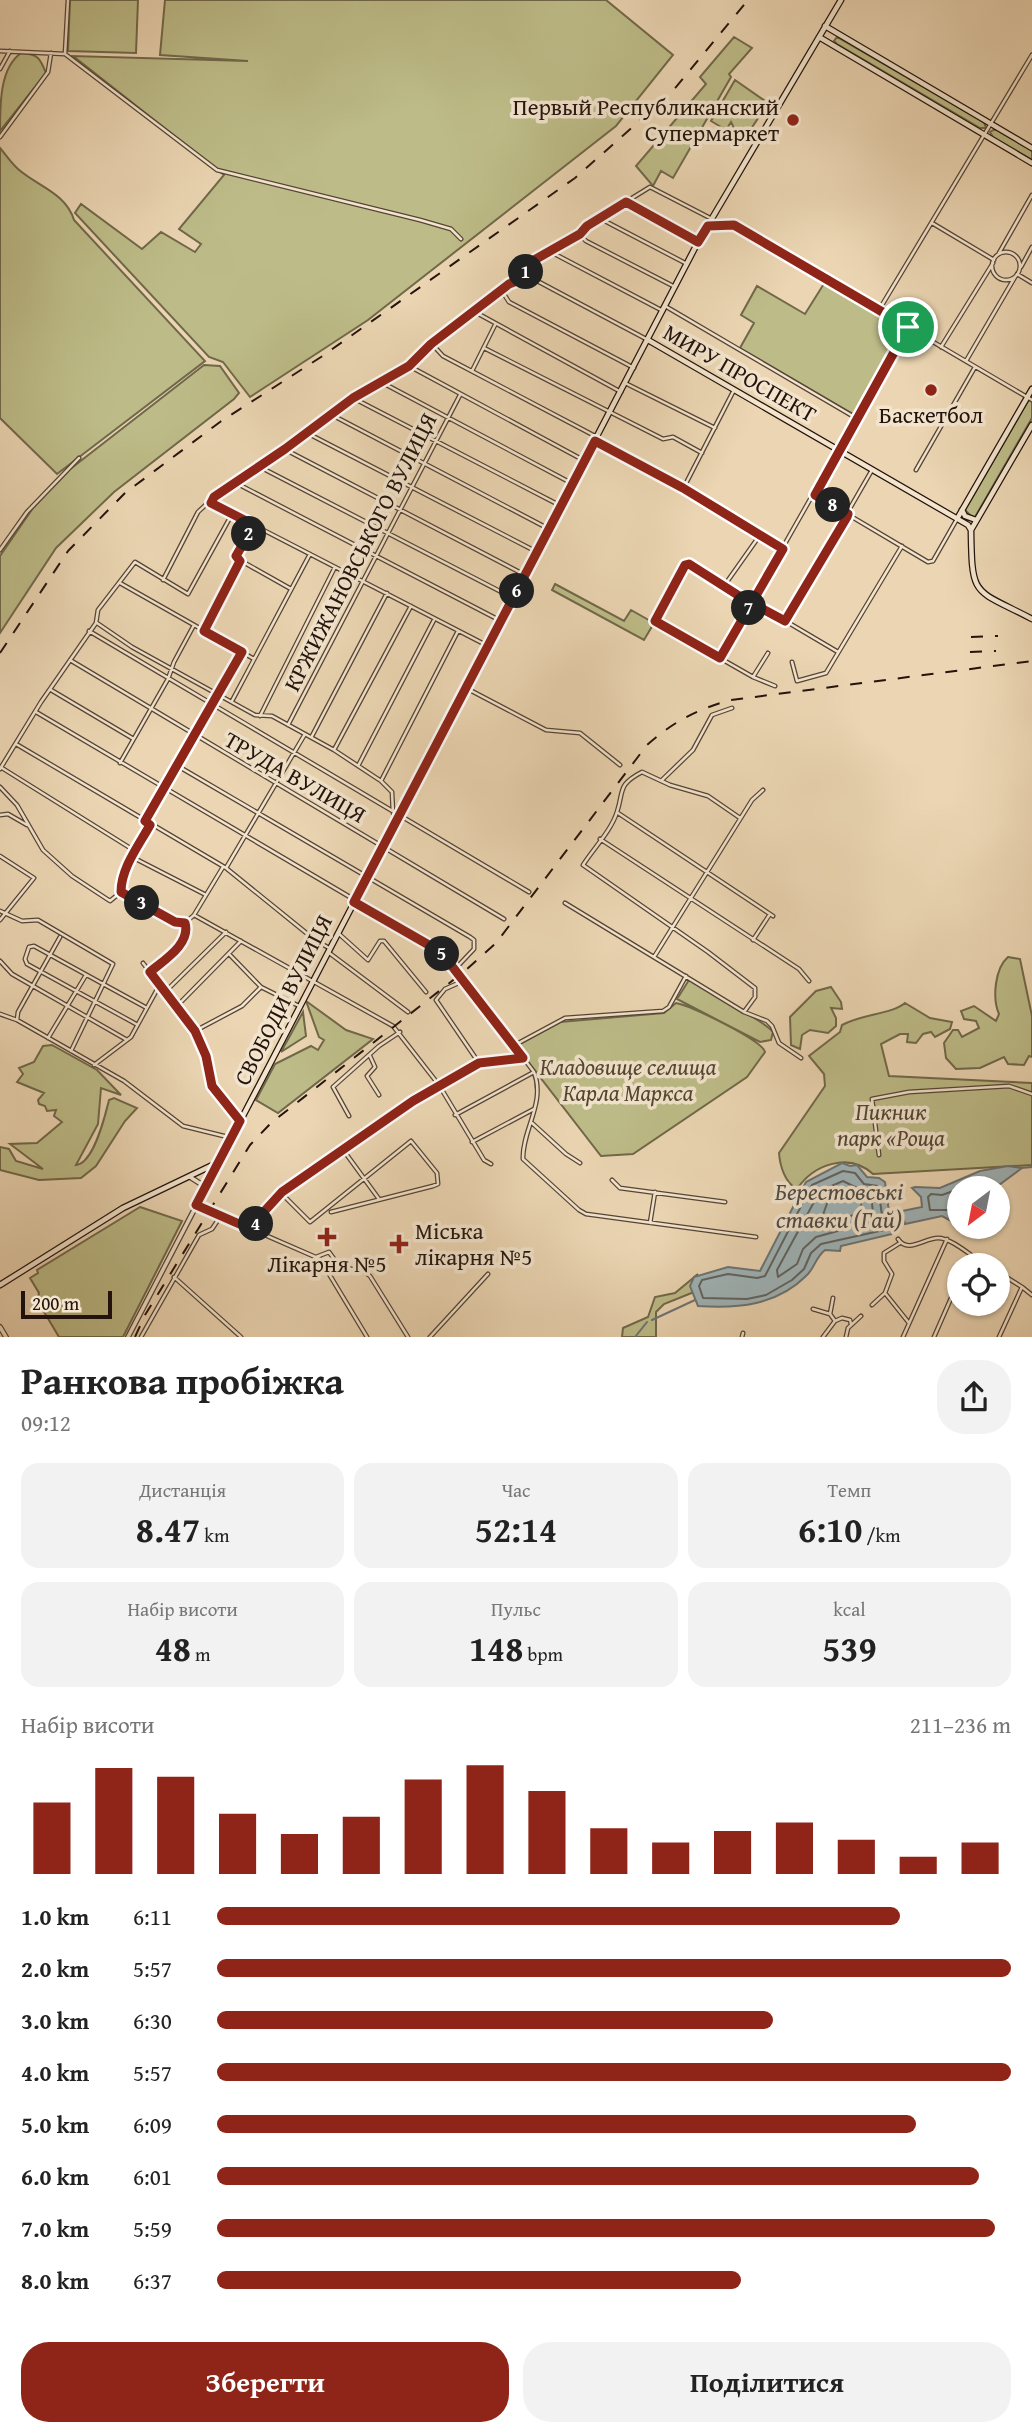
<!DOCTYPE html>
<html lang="uk">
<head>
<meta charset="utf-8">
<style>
	:root { --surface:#fff; --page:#f2f2f2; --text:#222; --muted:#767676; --accent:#8f2418 }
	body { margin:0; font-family:"Gentium Book Plus",serif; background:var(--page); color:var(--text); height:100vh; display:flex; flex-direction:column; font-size:26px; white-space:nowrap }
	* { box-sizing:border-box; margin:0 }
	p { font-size:23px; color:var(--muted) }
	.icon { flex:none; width:38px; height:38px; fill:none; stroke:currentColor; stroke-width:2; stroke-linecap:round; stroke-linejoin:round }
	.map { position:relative; height:1337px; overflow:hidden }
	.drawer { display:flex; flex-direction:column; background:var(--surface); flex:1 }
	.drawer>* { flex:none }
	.needle { width:46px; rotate:212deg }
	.fabs { position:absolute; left:947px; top:1176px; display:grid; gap:14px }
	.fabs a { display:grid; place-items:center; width:63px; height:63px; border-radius:50%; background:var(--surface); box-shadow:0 2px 5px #0004; font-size:35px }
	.scale { position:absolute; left:21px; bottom:18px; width:91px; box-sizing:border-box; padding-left:7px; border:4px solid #24130c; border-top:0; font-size:19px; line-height:24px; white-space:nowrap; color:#24130c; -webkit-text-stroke:5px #f2e4cd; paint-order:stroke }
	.pin { position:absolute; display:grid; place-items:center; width:60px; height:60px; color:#fff; margin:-30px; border:4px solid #fff; border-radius:50%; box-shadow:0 2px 7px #0007 }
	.km { position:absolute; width:35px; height:35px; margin:-18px; border-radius:50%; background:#222; color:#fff; font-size:19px; line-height:35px; text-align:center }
	.round { display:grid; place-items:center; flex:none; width:74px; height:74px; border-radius:28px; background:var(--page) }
	.summary { display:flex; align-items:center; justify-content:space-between; height:119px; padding:0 21px }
	h1 { font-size:38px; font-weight:600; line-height:52px }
	.metrics { display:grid; grid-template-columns:repeat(3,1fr); gap:10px; height:119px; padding:7px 21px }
	.metrics div { display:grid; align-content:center; border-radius:18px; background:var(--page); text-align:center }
	.metrics b { font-size:35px; font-weight:600 }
	.metrics small { font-size:19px; font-weight:400 }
	.metrics p { font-size:19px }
	.chart { height:196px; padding:14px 21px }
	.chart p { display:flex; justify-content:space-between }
	.chart svg { width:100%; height:126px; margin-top:7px; stroke:var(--accent); stroke-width:6 }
	.button { display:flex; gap:14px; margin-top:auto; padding:14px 21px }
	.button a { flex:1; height:80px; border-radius:28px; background:var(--accent); color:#fff; font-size:28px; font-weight:600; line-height:80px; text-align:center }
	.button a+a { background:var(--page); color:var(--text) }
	ul { padding:0 21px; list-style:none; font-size:23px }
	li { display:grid; grid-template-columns:112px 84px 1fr; align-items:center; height:52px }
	li i { height:18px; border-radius:9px; background:var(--accent) }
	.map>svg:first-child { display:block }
	.green { fill:#bdbc88; stroke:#70684a; stroke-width:2 }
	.water { fill:#9fb5b9; stroke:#6e7474; stroke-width:2 }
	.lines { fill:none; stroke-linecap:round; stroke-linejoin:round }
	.shore { stroke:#626462; stroke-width:2 }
	.stream { stroke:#6e7474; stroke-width:2 }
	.minor-casing { stroke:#564436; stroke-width:5 }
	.tertiary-casing { stroke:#564436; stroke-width:6 }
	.secondary-casing { stroke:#24130c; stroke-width:7 }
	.minor { stroke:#f2e4cd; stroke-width:2.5 }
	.tertiary { stroke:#f2e4cd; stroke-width:3.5 }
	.secondary { stroke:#f2e4cd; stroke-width:4.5 }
	.rail { stroke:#24130c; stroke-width:2; stroke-dasharray:12 12; stroke-linecap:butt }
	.route-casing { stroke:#fff; stroke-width:14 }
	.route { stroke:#8f2418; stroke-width:9 }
	.poi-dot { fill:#8f2418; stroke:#f2e4cd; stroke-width:2.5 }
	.labels { text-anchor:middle; stroke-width:7; stroke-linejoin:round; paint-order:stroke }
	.poi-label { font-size:23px; fill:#24130c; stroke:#f2e4cd }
	.street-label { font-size:23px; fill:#24130c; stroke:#f2e4cd }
	.park-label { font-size:23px; font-style:italic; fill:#524631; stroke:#f2e4cd }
	.water-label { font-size:24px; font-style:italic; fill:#4f4c49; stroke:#f2e4cd }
</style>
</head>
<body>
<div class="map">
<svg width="1032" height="1337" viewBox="0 0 1032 1337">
	<rect width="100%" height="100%" fill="#ebd5b2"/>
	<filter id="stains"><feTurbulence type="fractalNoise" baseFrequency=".00286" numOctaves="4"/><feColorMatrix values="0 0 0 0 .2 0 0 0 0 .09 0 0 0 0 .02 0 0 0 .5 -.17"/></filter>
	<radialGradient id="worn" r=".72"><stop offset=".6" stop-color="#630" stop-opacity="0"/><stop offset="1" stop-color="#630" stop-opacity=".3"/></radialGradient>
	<path class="green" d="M70,0H138L136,53L68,51Z
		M165,0H606L673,55L616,126L368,320L250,397L223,362L209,357L75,213L81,204L142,249L161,232L195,252L201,244L179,229L224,175L73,56L248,61L160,55Z
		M734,37L752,48L729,74L731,77L673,178L661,171L653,186L636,166L706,84L700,77Z
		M837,37L984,122L986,128H980L837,44L834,41Z
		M21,53C38,54 40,58 46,73L0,131C0,103 0,68 21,53Z
		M735,80L768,103L747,135L737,134L731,122L726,130L711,121Z
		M995,129L1032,150V160L993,137L990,132Z
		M0,148C6,155 11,163 18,169C37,186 66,193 74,220L205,361L57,474L0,418Z
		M825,282L904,329L853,414L740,348L754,323L741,315L757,286L805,314Z
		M204,365L220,366L239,393L234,399L114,492L56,548L0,633V556L33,508L69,470Z
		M1032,394V418L975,517H972L965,510Z
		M555,584L624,621L631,610L654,623L644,640L552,590Z
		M1008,957L1020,959L1032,1016V1057L1029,1056L1024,1065L1008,1064L1004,1057L980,1068L956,1069L946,1058L944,1043L953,1030H958L962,1037L979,1028L976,1021L964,1019L961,1011L974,1006L996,1021L999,1014C992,998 995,968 1008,957Z
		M689,980C704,989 768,1023 773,1032L771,1040L760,1042L677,999Z
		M831,987L841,1002L842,1009L831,1008L836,1018V1026L828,1033L810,1030L802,1035L800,1049L791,1045L790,1017L816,991Z
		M306,1001L346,1030L373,1039L278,1113L256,1100L275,1064L311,1046L318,1050L324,1040L319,1037Z
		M676,1003C691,1006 762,1040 765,1052L747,1077L633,1154L601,1156L516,1046L560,1022L664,1013Z
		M905,1003L930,1018L952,1022L950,1029L935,1037L931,1032L923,1034L916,1043L907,1042L908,1034H900L881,1044L889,1076L1032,1083V1165L873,1174C849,1152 814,1164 797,1189C785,1183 780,1166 779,1153L825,1086L824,1074L809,1056L840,1032L842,1025C862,1014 892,1014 905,1003Z
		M303,1012L306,1036L281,1052Z
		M52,1045L97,1070L121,1095L101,1088L98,1124L76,1165C94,1163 105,1116 109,1100L114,1098L137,1108L125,1121L96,1166L81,1178L39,1180L0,1170V1147L9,1149L16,1161L43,1169L10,1144L37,1143L62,1122L54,1116L56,1110L47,1111L45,1106L39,1104L38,1100L44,1093L17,1082L23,1074L19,1068L34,1062L43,1046Z
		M140,1207L182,1221L123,1337H59L37,1300L39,1293L30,1278L38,1273L37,1270Z
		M698,1274L694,1277V1292L664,1304L656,1312V1337H622L623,1328L648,1317L655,1297L675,1293Z"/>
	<path class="water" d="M842,1163L850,1166L857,1165L867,1177L879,1178L885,1182L892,1234L841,1246L840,1251L825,1250C815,1258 815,1268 806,1276C777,1305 738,1309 698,1306L690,1286L694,1277L728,1267L760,1271L806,1182Z
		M1008,1166L1022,1168L995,1188H959V1225L942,1216L905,1224L902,1211L922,1207L921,1197L912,1188L915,1187L940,1188L980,1171Z"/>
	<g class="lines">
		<path class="shore" d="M843,1171L855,1173L864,1184L878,1186L884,1230L821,1244L811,1253L804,1269L792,1280L766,1295L747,1299L703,1298L699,1286L702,1280L728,1274L757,1278L765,1276L812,1185Z
			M843,1181L871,1195L874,1221L816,1237L803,1249L797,1264L778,1277L777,1270L820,1191Z
			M959,1189L942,1195L931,1194L928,1197L930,1210H948L959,1218
			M842,1192L861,1203L862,1212L828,1224L820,1223L829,1198Z"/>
		<path class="stream" d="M1021,1168L1032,1167
			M652,1320L695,1300
			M635,1337L647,1322"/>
		<defs>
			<path id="minor" d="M0,51L65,54L68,0
				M65,54L217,170L420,220L451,229L461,239
				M0,69L10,51
				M0,137L48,72L51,53
				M626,202L698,242
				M601,219L687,264
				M932,223L994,260
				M709,226L734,225L1032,400
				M580,235L586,241L675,287
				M549,251L663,311
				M992 266a14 14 0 1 1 28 0a14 14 0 1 1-28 0Z
				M999,253L1032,195
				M1021,267L1032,247
				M1017,274L1032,283
				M526,275L648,340
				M502,291L509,302L634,368
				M665,306L856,418
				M879,310L1032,55
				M475,312L621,392
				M431,343L443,356L595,436
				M941,347L993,263
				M484,348L663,439L673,437L702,453
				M966,361L1015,277
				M409,366L585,461
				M472,371L495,325
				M381,382L573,484
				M625,383L715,428
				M353,398L561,506
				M332,415L549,529
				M307,433L537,552
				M595,441L677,485L783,549
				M286,450L525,575
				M258,466L513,598
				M916,470L975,367
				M234,482L501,621
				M683,489L734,390
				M815,495L928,562L933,561L957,519
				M211,503L488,646
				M254,525L236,558L291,589
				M0,550L27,512L79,458
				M163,580L198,512L214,497L285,449L353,398L409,366L431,343L509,284C527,277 523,270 536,259C552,247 575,242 587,226L650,187L712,219
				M120,583L254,659
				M724,586L760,535
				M785,621L872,470
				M97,623L132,647L255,715L272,716L334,750L381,781L392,792L393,813
				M205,630L240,561
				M89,631L529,892
				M768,653L753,677L655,621L685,565L689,564L838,652
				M720,658L908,327
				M70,660L504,919
				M792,662L797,681L826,673L902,546
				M753,677L775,686
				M466,688L546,730L580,733L620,765
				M51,690L132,738
				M232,701L310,554
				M36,712L433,946L447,958L534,1072C546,1103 522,1130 523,1159L579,1210L586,1214L756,1237
				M260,716L335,567
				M288,725L460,395
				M312,736L387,593
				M16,744L226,868L315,940L329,948
				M334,750L411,606
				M120,763L168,679L174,662L194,625
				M176,765L470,937L474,940V949L456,968
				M358,766L434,620
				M2,768L135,851
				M0,769L41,702L96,623L98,610L135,562L188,594L232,514
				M662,780L693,750L712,715L732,708
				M381,781L458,631
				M0,787L17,805L43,850L72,876L110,901L121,892L129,862L150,825
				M618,813L773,916
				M0,815L8,814L27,825
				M740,818L708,796L670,785L642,772C617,785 624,791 617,812C611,831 593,849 583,865L708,952L755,988V997L744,1012
				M145,821L242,652
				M600,839L799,969L809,981
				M0,856L34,878L0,920
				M132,857L206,895
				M226,868L305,734
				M121,892L175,922L184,923
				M565,903L744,1012L767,1021L772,1026L779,1043L801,1058
				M0,911L22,921L38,920L113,964L71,1051
				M194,915L393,1026L439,1085L484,1160L491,1164
				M338,933L368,960L380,941H384L426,992
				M753,940L770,914
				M328,952L408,1012
				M230,955L261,987L299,1006
				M654,957L752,800L763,790
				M0,961L12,974L127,1040
				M143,963L195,1032L206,1056L212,1086L240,1121
				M150,972C164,960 192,944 185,923L194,915L223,867
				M463,981L445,989L436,1000L479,1063
				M164,993L226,932
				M176,1007L241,941
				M0,1014L17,1020L124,1081L183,1126L232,1138
				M17,1020L18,1012L60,937
				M136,1024L27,964L25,959L29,947L34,946L145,1007
				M195,1031L242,1006L261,987
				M48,1038L86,975
				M513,1046L565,1018L663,1011L669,1007L686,976
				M370,1056L375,1067L367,1076L379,1095
				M94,1065L131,1037L159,986
				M455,1115L534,1072
				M349,1116L333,1087L379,1046L400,1032
				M532,1123L566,1154L580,1163
				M472,1142L534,1109
				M344,1151L379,1199
				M879,1155L872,1099L909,1092L1009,1086L1032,1094
				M612,1180L620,1188L725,1202
				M281,1193L310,1222L411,1141L437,1173L438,1184L433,1186L331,1212
				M196,1205L320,1259L367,1337
				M650,1223L655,1192
				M253,1230L260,1216L282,1192L413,1101L479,1063L523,1058
				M898,1239C908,1254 924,1238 938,1238C952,1238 972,1257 986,1265
				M316,1257L329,1252L340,1267L363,1271L370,1276L408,1337
				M966,1265L970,1256
				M998,1272L1022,1287
				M174,1277L241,1337
				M885,1293L892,1274L884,1261V1253L900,1243
				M872,1305L885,1293L909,1323
				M813,1309L830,1314L835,1321L842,1318L850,1320L851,1324
				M830,1314L833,1298
				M141,1337L199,1235L212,1229L220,1217
				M430,1337L488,1274
				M742,1337L743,1333
				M823,1337L835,1321
				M846,1337L848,1328L861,1316
				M903,1337L947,1239
				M934,1337L959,1280
				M999,1337L1022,1287L1032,1295"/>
			<path id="tertiary" d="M190,1177L201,1184L202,1194
				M0,1327L6,1337
				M128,1337L219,1162"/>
			<path id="secondary" d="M825,26L1032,148
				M819,37L1032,163
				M648,340L968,525L971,530C972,599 973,588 1032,619
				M962,510L965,516L976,520
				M957,519L1032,389
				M971,530L1032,425
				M0,1285L123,1208L219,1162L698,242L841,0"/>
		</defs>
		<use href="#minor" class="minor-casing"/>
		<use href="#tertiary" class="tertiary-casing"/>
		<use href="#secondary" class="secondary-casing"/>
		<use href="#minor" class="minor"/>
		<use href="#tertiary" class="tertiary"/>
		<use href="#secondary" class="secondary"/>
		<path class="rail" d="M971,637L998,636
			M970,652L996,651
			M0,653L68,551L125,493L220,422L321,357L575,178L671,93L748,0
			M135,1337L145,1315L250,1145L271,1123L466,970L496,943L647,745C673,722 697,709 731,700L1032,661"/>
	</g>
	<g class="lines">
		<defs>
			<path id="route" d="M908,327L734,225L708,226L698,242L626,202L587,226L580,234L536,259L522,279L509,284L431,344L409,366L353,398L285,449L214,497L211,503L254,525L236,556L240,561L204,631L242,652L145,821L150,825C139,845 121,868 121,892L175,922L185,923C191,944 164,960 150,972L195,1031L206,1056L212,1086L240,1121L196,1205L253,1230L260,1216L282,1192L413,1101L479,1063L523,1058L441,952L354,902L595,441L683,488L783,549L720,658L655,621L685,565L689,564L744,599L785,621L847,517L848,514L815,495L908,327"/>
		</defs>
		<use href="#route" class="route-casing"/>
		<use href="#route" class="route"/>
	</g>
	<g class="poi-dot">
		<circle cx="793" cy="120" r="7"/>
		<circle cx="931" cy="390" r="7"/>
		<path d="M323.5 1226.5h7v7h7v7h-7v7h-7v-7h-7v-7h7z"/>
		<path d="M395.5 1233.5h7v7h7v7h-7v7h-7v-7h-7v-7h7z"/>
	</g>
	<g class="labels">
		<g class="poi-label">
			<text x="779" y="115" text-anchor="end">Первый Республиканский<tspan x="779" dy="26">Супермаркет</tspan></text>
			<text x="931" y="423">Баскетбол</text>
			<text x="415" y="1239" text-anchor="start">Міська<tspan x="415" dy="26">лікарня №5</tspan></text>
			<text x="327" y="1272">Лікарня №5</text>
		</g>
		<g class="street-label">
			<text transform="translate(740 373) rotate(30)" y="8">МИРУ ПРОСПЕКТ</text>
			<text transform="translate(360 552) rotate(-63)" y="8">КРЖИЖАНОВСЬКОГО ВУЛИЦЯ</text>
			<text transform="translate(295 777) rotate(30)" y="8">ТРУДА ВУЛИЦЯ</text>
			<text transform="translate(283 1000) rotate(-63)" y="8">СВОБОДИ ВУЛИЦЯ</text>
		</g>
		<g class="park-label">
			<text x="628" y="1075">Кладовище селища<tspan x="628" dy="26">Карла Маркса</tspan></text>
			<text x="891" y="1120">Пикник<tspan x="891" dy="26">парк «Роща</tspan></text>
		</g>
		<g class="water-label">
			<text x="839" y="1200">Берестовські<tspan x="839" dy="28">ставки (Гай)</tspan></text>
		</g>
	</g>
	<rect width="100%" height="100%" filter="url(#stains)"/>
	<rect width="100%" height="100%" fill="url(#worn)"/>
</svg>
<div class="fabs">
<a><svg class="needle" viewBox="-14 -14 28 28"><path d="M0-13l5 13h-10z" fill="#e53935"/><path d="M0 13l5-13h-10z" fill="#767676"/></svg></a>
<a><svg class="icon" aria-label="locate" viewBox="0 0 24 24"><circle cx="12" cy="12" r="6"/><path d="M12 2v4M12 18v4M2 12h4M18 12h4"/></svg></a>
</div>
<div class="scale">200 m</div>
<div class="pin" style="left:908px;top:327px;background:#1e9e55"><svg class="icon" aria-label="arrive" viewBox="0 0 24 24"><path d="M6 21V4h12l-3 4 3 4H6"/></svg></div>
<b class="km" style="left:526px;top:272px">1</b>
<b class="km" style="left:249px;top:534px">2</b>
<b class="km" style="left:142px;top:903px">3</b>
<b class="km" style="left:256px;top:1224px">4</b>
<b class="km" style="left:442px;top:954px">5</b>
<b class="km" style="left:517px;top:591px">6</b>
<b class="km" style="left:749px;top:608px">7</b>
<b class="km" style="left:833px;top:505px">8</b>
</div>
<section class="drawer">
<div class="summary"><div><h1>Ранкова пробіжка</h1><p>09:12</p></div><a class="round"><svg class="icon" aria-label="share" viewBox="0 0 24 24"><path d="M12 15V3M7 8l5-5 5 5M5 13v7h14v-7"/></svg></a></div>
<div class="metrics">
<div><p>Дистанція</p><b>8.47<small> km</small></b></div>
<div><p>Час</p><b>52:14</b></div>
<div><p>Темп</p><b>6:10<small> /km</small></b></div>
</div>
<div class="metrics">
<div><p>Набір висоти</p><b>48<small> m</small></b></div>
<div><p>Пульс</p><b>148<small> bpm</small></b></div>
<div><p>kcal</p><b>539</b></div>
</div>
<div class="chart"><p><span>Набір висоти</span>211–236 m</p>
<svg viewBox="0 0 160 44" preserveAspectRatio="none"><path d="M5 44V19M15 44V7M25 44V10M35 44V23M45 44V30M55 44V24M65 44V11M75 44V6M85 44V15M95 44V28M105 44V33M115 44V29M125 44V26M135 44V32M145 44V38M155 44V33"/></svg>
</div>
<ul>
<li><b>1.0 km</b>6:11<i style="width:86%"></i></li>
<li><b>2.0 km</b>5:57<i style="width:100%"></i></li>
<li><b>3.0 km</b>6:30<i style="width:70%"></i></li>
<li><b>4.0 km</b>5:57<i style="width:100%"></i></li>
<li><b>5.0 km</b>6:09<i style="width:88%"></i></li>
<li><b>6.0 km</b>6:01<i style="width:96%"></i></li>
<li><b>7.0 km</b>5:59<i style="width:98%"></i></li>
<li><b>8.0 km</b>6:37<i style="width:66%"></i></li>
</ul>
<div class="button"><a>Зберегти</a><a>Поділитися</a></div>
</section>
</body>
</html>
